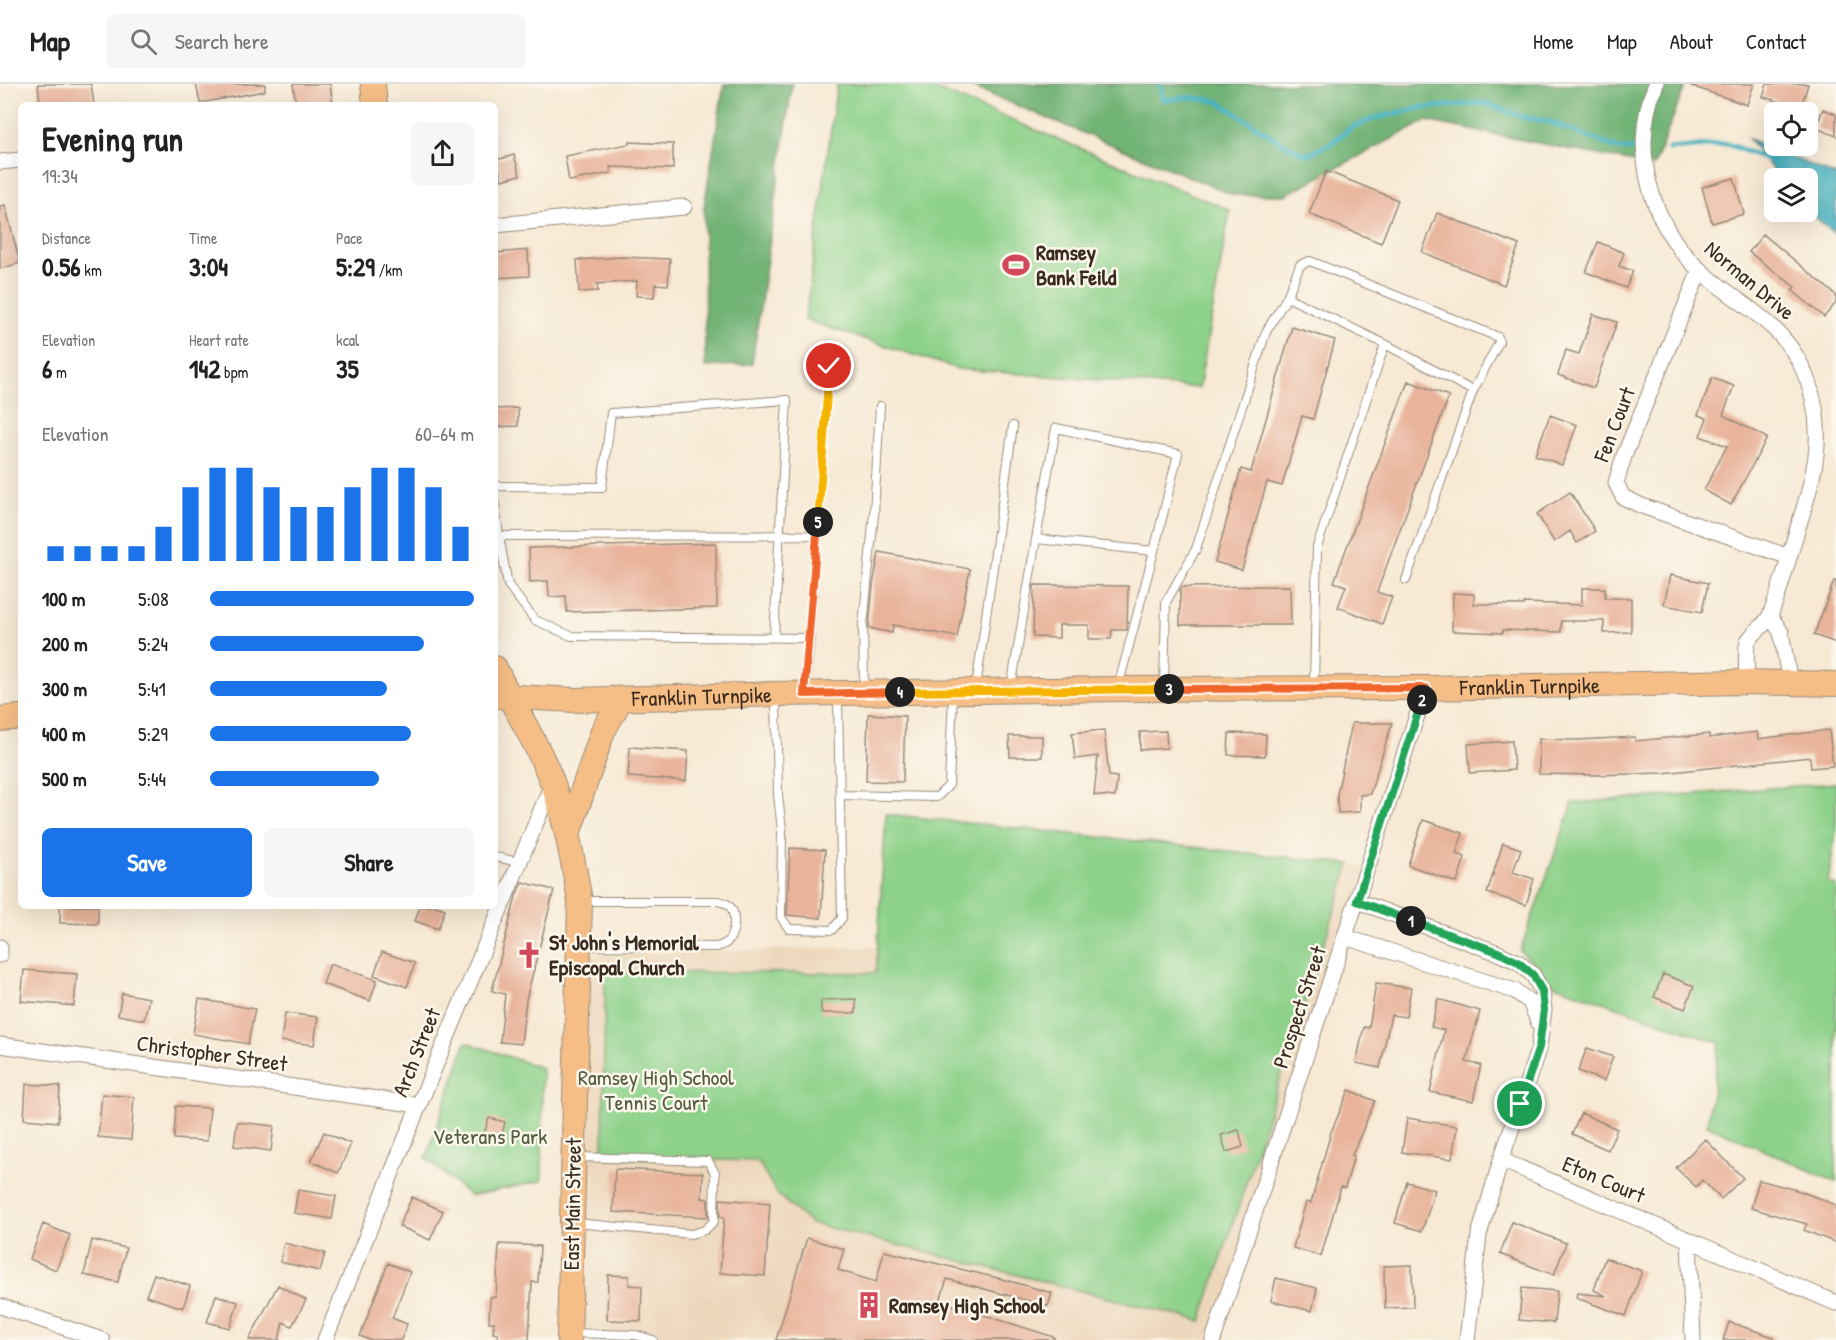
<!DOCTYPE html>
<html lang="en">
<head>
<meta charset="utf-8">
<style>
	:root { --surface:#fff; --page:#f6f6f6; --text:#222; --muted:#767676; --line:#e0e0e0; --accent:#1a73e8 }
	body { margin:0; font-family:"Patrick Hand",sans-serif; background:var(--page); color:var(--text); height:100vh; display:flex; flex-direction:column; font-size:22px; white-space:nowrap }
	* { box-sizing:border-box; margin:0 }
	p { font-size:20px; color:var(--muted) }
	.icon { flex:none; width:33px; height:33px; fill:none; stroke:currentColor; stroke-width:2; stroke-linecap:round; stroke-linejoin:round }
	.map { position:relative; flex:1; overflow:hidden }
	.drawer { position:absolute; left:18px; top:18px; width:480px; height:807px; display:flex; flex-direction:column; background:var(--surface); border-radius:9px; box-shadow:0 6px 24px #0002 }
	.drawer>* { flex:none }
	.tools { position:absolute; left:1764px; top:18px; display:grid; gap:12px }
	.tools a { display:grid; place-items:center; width:54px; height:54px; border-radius:9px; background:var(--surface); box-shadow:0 6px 24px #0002; font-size:30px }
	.pin { position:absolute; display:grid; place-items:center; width:51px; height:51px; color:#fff; margin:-26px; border:3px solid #fff; border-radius:50%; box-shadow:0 2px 6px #0007 }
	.km { position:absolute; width:30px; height:30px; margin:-15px; border-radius:50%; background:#222; color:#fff; font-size:16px; line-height:30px; text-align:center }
	.round { display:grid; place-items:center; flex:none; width:63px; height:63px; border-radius:9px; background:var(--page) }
	.head { display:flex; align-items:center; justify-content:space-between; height:102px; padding:0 24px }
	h1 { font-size:33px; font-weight:700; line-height:45px }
	.figures { display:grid; grid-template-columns:repeat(3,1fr); gap:9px; height:102px; padding:6px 24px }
	.figures div { display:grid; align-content:center }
	.figures b { font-size:26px; font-weight:700 }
	.figures small { font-size:16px; font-weight:400 }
	.figures p { font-size:16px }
	.chart { height:168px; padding:12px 24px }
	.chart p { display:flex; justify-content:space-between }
	.chart svg { width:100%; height:108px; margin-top:6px; stroke:var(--accent); stroke-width:6 }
	.cta { display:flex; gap:12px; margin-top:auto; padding:12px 24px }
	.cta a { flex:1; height:69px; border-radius:9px; background:var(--accent); color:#fff; font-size:24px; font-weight:700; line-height:69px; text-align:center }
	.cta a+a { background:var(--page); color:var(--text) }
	ul { padding:0 24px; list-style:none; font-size:20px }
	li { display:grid; grid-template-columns:96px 72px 1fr; align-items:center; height:45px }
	li i { height:15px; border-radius:8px; background:var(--accent) }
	header { display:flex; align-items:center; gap:36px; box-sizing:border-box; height:84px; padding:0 30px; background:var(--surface); border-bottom:2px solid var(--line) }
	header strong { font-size:28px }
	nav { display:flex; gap:33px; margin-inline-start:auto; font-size:21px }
	.search { width:420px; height:54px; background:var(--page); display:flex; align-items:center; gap:15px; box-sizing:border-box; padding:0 21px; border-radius:9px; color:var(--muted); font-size:22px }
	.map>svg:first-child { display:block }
	.built { fill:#edd7bb }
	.green { fill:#8dd18a; stroke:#647e54; stroke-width:1.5 }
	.forest { fill:#72b376; stroke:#566e4a; stroke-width:1.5 }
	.water { fill:#47b4c3; stroke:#416f70; stroke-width:1.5 }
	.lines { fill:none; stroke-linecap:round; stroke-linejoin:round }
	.stream { stroke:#47b4c3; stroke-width:5 }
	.building { fill:#e9b49b }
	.service-casing { stroke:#998a79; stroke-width:10 }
	.minor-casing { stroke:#998a79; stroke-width:17 }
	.primary-casing { stroke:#998a79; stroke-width:26 }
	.service { stroke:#fff; stroke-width:8 }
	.minor { stroke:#fff; stroke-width:15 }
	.primary { stroke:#f6be87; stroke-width:24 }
	.split-1-casing { stroke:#fff; stroke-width:12 }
	.split-2-casing { stroke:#fff; stroke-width:12 }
	.split-3-casing { stroke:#fff; stroke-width:12 }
	.split-4-casing { stroke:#fff; stroke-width:12 }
	.split-5-casing { stroke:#fff; stroke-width:12 }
	.split-6-casing { stroke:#fff; stroke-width:12 }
	.split-1 { stroke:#22a559; stroke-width:8 }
	.split-2 { stroke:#22a559; stroke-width:8 }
	.split-3 { stroke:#f0652b; stroke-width:8 }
	.split-4 { stroke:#f5b400; stroke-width:8 }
	.split-5 { stroke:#f0652b; stroke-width:8 }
	.split-6 { stroke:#f5b400; stroke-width:8 }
	.labels { text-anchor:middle; stroke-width:5; stroke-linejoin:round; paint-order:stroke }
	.poi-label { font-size:22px; font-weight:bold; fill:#3b2a1e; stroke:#fbf7ec; text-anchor:start }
	.street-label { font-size:22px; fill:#3b2a1e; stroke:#fbf7ec }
	.park-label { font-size:22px; fill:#545c3e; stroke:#fbf7ec }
</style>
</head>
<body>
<header>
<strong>Map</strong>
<div class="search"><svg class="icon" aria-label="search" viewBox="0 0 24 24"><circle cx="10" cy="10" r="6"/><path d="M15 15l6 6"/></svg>Search here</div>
<nav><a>Home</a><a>Map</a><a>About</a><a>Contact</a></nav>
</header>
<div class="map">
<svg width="1836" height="1256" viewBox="0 0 1836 1256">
	<rect width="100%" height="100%" fill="#fbf7ec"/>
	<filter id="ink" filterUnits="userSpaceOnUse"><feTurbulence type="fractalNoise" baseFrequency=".0167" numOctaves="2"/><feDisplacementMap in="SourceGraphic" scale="12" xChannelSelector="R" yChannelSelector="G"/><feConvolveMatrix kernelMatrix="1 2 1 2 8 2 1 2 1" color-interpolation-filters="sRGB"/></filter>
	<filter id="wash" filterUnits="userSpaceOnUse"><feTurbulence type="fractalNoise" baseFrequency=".008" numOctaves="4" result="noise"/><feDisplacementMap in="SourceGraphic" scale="24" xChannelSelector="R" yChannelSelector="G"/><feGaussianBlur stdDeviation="1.35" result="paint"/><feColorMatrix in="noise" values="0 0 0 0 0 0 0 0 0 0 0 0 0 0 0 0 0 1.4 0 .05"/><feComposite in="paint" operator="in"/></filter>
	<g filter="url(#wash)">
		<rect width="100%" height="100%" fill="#f7e9d4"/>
		<path class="built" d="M886,730L1350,780L1367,784L1213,1256H569L578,871L877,863Z"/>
		<path class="green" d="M837,0H924L1230,126L1199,304L958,285L805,236Z
			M1836,699V747L1828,799L1836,801V1098L1707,1041L1720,959L1549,899L1539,884L1520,867L1573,719Z
			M886,730L1350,780L1201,1237L810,1139L778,1111L758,1077L603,1073L605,888L876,889Z
			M466,958L542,984V1097L470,1112L426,1074Z"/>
		<path class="forest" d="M724,0H792L752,280L705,283L704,123Z
			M965,0H1686L1654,82L1426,37L1285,111H1233Z"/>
		<path class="water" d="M1749,55L1836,92V151L1808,127V94H1779Z"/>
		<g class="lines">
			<path class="stream" d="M1160,0L1163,16L1187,13L1217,17L1284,60L1307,71L1330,60L1352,43L1376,34L1419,24L1485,19L1522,33L1547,37L1619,65H1635
				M1669,65L1727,60L1770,76"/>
		</g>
		<g id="blocks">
			<path class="building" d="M38,0H91L94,21H40Z
				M196,0H265V7L200,19Z
				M293,0H330L333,21H296Z
				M1692,0H1754L1747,21L1691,2Z
				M1767,0H1808L1801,24L1763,13Z
				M1823,25L1836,30V52L1816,44Z
				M629,58L673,60V85L610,83L611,89L569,97L565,72L629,60Z
				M514,71L520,91L502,96L496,76Z
				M1326,87L1398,116L1381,159L1309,130Z
				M1734,94L1744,130L1712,139L1702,103Z
				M5,121L20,179L0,185V122Z
				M1437,129L1519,161L1504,201L1422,168Z
				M1763,150L1836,211V219L1824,233L1792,206L1795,203L1749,168Z
				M1598,158L1624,169L1619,182L1633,187L1626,204L1586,188Z
				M528,166L529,192L495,194V169Z
				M622,173L670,175L668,201L655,200L654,213L636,212L637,197L597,200L598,207L579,208L577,176Z
				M1593,230L1617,238L1594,304L1558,291L1566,266L1579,270Z
				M1292,243L1335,256L1313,335L1302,332L1282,402L1267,398L1242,486L1215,478L1241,385L1251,388Z
				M1712,294L1734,302L1723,331L1767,354L1731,421L1704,406L1727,362L1700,352L1707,334L1698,331Z
				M1408,297L1449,312L1377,508L1392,513L1382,540L1338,523L1346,502L1334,498Z
				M518,324V342L495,343V325Z
				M1550,331L1577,341L1562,381L1535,371Z
				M1570,408L1595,447L1577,459L1570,447L1554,458L1537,430Z
				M716,459L717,524L567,528L566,512L549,513L548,497L530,498L529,464Z
				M879,468L970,485L957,553L893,541L892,549L869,544L873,501Z
				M1670,491L1708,499L1702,528L1664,521Z
				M1834,497H1836V559L1814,551Z
				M1034,501L1128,502L1127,546H1112L1111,555H1089V541H1059V554L1033,553Z
				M1290,502L1291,541H1180V506L1182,503Z
				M1582,504H1605V514H1631V548L1604,549V537H1561V548L1503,546V549L1452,547L1453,509L1474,510V520L1524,521V519L1582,521Z
				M868,630L905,632L903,698L866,697Z
				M1352,639H1392L1370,710L1360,711V728L1338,729L1337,710Z
				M1104,646L1109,692L1117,693L1115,713L1094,711L1098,672L1075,675L1072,649Z
				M1829,646L1833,682L1811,684L1810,673L1663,689L1594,691L1539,690V655L1577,656L1635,653V657L1709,650V654L1757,648L1758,655Z
				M1166,647L1167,664L1140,666V648Z
				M1229,649L1266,650L1265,672L1228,671Z
				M1009,652H1042V673H1010Z
				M1512,657L1514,686L1470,689L1468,660Z
				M630,663L688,667L686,697L628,693Z
				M1423,736L1463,749L1456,770L1465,773L1457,799L1408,781Z
				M1503,759L1521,765L1513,788L1534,795L1526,821L1487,809Z
				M790,764L825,766L821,834L787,831Z
				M522,798L554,806L526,916L521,960L500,958L505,910L492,907L516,812Z
				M60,822H98V840L60,839Z
				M420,822H436L445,825L438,845L415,837Z
				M382,868L415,879L407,903L374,891Z
				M330,880L377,896L370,917L323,900Z
				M24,886L77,890L74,922L21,917Z
				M1663,890L1694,902L1685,925L1654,913Z
				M1376,899L1411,904L1406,933L1391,931L1380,984L1356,979L1364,943L1369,944Z
				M122,909L149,914L144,936L118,931Z
				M199,915L255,925L248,960L193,950Z
				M856,915V929H821V916Z
				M1438,915L1480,927L1466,978L1481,981L1473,1017L1430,1008L1444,946L1431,943Z
				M285,929L318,933L314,961L281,957Z
				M1587,964L1613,973L1604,997L1578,987Z
				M26,1000L60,1002L58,1038L24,1035Z
				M1349,1006L1375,1017L1352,1071L1354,1072L1345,1104L1341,1103L1321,1172L1293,1164L1306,1118L1311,1119L1331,1048Z
				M102,1010L134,1013L131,1056L98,1053Z
				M176,1022L210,1024L207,1057L174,1055Z
				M1581,1029L1617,1045L1608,1066L1572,1050Z
				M489,1034L505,1038L501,1055L484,1050Z
				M1407,1034L1457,1042L1452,1075L1402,1068Z
				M237,1038L274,1042L271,1067L234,1062Z
				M1239,1046L1243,1063L1226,1068L1221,1051Z
				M324,1048L351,1060L338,1089L311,1077Z
				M1705,1055L1743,1094L1721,1115L1702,1096L1696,1103L1676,1084Z
				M615,1085L703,1089L702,1114L708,1115V1133L613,1128Z
				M1759,1096L1800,1107L1836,1121V1159L1804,1146L1807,1140L1751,1124Z
				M1407,1098L1435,1106L1422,1147L1395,1139Z
				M298,1106L336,1112L332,1135L294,1129Z
				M412,1113L443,1127L430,1156L399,1142Z
				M720,1115L770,1119L765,1192L720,1189L724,1133H720Z
				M1512,1138L1566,1159L1554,1191L1500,1170Z
				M43,1140L70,1151L56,1186L30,1175Z
				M807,1154L844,1165L838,1186L876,1198L884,1167L1006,1196L1052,1209L1048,1222L947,1195L940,1217L1054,1253V1256H776Z
				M92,1156L126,1164L118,1198L84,1191Z
				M284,1159L325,1169L320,1187L280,1178Z
				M499,1160L540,1162L538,1198H532L529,1256H498V1250L493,1249L494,1238H489L490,1213H496Z
				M1605,1174L1642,1187L1626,1232L1576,1214L1577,1209L1606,1212L1594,1206Z
				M388,1179L410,1188L392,1234L407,1240L401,1256H369L360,1252Z
				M1412,1181L1413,1223L1385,1224L1384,1182Z
				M154,1190L190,1202L183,1224L146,1212Z
				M608,1191L629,1192V1201L642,1202L641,1237L607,1236Z
				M1276,1194L1317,1204L1312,1227L1271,1217Z
				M278,1201L306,1216L292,1242L283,1238L279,1256H249Z
				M1522,1204L1557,1207L1554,1239L1519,1236Z
				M216,1211L238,1218L230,1244L207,1238Z
				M1729,1238L1774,1253L1773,1256H1723Z"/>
		</g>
	</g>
	<g filter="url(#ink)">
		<use href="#blocks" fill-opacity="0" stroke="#998a79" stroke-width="1.5"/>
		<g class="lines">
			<defs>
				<path id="service" d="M1287,213L1385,260L1473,307L1406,496
					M495,402L602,403L611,329L787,316L774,553
					M495,419L499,452L508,501L535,536L571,552L810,554L805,605
					M499,452L817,451
					M1036,455L1056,344L1178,370L1154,467
					M809,554L829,282
					M1314,600L1317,463L1385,260
					M1164,601L1166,518L1196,465L1266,248L1287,213L1300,181L1310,177L1498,253L1499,258L1473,307
					M976,603L1013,342
					M1011,604L1036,455L1154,467L1118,603
					M864,605L863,541L874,430L880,322
					M776,614L778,711L782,746L781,833L789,845L832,846L842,834L838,614
					M840,711L937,713L949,701L953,612
					M495,773L519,778
					M582,817H718C721,818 724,818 727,820C738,827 735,852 726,859C723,861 720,862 717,863L583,862
					M576,1139L691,1150L705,1146L714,1137L715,1089L708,1077L577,1073
					M571,1249L636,1251L653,1256"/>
				<path id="minor" d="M1656,0C1629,63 1650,143 1701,187C1737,219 1781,238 1802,283C1832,348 1812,397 1793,460C1786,483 1780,507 1771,529C1767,541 1754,547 1748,557C1745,565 1747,589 1747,598
					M0,78L21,76
					M495,141L684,123
					M1700,186L1624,372L1616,399L1623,413L1642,422L1789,473
					M1770,532L1781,548L1790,599
					M1357,817L1498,869L1518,878L1533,891L1542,907L1544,926L1539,963L1501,1076L1479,1151L1467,1256
					M1345,853L1515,907L1530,918L1540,942
					M0,863V871
					M0,961L419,1021
					M1501,1076L1689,1156
					M0,1222L102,1256
					M325,1256L419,1021L552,700
					M1213,1256L1426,604
					M1693,1256L1689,1156L1836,1219"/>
				<g id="primary">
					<path d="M373,0L375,21"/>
					<path d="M495,584C513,623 538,659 553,700C566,738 573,777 580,817L569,1256"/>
					<path id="s1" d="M495,612L575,616L776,610L1118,605L1426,604L1747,598L1836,600"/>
					<path d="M0,635L21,633"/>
					<path d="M568,750L603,647L621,615"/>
				</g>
			</defs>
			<use href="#service" class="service-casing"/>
			<use href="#minor" class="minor-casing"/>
			<use href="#primary" class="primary-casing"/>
			<use href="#service" class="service"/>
			<use href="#minor" class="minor"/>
			<use href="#primary" class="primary"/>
		</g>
	</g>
	<g class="lines" filter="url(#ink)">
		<defs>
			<path id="split-1" d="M1411,837L1498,868L1518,878L1533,891L1542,907L1544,926L1539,963L1520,1020"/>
			<path id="split-2" d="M1411,837L1357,817L1422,616"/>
			<path id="split-3" d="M1169,605L1426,604L1422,616"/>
			<path id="split-4" d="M900,608L1169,605"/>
			<path id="split-5" d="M818,438L804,610L900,608"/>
			<path id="split-6" d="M818,438L829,282"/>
		</defs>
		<use href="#split-1" class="split-1-casing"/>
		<use href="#split-2" class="split-2-casing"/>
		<use href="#split-3" class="split-3-casing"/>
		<use href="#split-4" class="split-4-casing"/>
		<use href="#split-5" class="split-5-casing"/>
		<use href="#split-6" class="split-6-casing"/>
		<use href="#split-1" class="split-1"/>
		<use href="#split-2" class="split-2"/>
		<use href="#split-3" class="split-3"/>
		<use href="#split-4" class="split-4"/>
		<use href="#split-5" class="split-5"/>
		<use href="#split-6" class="split-6"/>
	</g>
	<defs>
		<symbol id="stadium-bare" viewBox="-9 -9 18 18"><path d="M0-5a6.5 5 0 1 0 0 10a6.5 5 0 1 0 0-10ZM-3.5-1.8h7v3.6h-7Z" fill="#d1495b" stroke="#fbf7ec" stroke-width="2.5" paint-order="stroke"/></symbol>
		<symbol id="church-bare" viewBox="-9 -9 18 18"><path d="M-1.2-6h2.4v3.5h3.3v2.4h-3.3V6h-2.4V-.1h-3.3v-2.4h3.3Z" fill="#d1495b" stroke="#fbf7ec" stroke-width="2.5" paint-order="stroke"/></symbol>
		<symbol id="building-bare" viewBox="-9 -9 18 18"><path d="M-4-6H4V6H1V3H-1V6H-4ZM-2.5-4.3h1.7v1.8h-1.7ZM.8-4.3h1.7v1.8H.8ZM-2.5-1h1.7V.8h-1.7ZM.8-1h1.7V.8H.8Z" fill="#d1495b" stroke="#fbf7ec" stroke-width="2.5" paint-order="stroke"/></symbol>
	</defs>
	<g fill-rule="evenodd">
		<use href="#stadium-bare" x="997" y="162" width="38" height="38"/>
		<use href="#church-bare" x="510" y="852" width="38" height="38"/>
		<use href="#building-bare" x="850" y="1202" width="38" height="38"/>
	</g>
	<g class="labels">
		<g class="poi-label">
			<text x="1036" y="176">Ramsey<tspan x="1036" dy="25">Bank Feild</tspan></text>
			<text x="549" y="866">St John's Memorial<tspan x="549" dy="25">Episcopal Church</tspan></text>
			<text x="889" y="1229">Ramsey High School</text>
		</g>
		<g class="street-label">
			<text transform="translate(1750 196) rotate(40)" y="8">Norman Drive</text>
			<text transform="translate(1614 340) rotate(-69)" y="8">Fen Court</text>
			<text dy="8" stroke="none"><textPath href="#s1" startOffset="1035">Franklin Turnpike</textPath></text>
			<text dy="8" stroke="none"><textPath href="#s1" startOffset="207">Franklin Turnpike</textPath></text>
			<text transform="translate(1299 923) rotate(-72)" y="8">Prospect Street</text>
			<text transform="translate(416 968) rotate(-68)" y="8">Arch Street</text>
			<text transform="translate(212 969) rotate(8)" y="8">Christopher Street</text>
			<text transform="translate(1604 1095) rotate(23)" y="8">Eton Court</text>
			<text transform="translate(572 1120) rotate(-89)" y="8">East Main Street</text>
		</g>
		<g class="park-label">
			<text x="656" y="1001">Ramsey High School<tspan x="656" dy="25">Tennis Court</tspan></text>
			<text x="490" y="1060">Veterans Park</text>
		</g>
	</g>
</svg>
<div class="tools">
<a><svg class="icon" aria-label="locate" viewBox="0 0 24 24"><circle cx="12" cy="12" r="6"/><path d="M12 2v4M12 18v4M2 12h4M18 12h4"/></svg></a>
<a><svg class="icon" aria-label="layers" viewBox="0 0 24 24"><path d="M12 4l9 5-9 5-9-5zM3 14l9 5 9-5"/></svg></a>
</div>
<div class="pin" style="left:1520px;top:1020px;background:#1e9e55"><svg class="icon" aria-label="arrive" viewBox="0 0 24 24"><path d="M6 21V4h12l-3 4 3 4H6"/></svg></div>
<div class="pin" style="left:829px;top:282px;background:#d93025"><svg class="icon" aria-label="check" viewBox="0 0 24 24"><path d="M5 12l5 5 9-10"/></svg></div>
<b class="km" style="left:1411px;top:837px">1</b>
<b class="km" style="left:1422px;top:616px">2</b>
<b class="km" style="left:1169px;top:605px">3</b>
<b class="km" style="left:900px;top:608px">4</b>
<b class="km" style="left:818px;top:438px">5</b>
<section class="drawer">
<div class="head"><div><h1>Evening run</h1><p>19:34</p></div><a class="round"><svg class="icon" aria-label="share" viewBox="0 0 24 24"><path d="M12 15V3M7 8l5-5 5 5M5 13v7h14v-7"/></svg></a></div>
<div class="figures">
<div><p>Distance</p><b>0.56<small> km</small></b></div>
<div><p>Time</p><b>3:04</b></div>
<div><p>Pace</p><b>5:29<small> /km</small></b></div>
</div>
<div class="figures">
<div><p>Elevation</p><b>6<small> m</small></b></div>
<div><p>Heart rate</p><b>142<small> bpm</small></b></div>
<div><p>kcal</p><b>35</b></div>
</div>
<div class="chart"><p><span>Elevation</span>60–64 m</p>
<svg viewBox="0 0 160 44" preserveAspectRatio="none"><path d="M5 44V38M15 44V38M25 44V38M35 44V38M45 44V30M55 44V14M65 44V6M75 44V6M85 44V14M95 44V22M105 44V22M115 44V14M125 44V6M135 44V6M145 44V14M155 44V30"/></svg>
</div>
<ul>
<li><b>100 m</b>5:08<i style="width:100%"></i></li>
<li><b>200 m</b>5:24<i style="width:81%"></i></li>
<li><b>300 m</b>5:41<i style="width:67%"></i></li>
<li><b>400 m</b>5:29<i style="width:76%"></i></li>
<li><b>500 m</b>5:44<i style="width:64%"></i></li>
</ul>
<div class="cta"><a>Save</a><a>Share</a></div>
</section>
</div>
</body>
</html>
